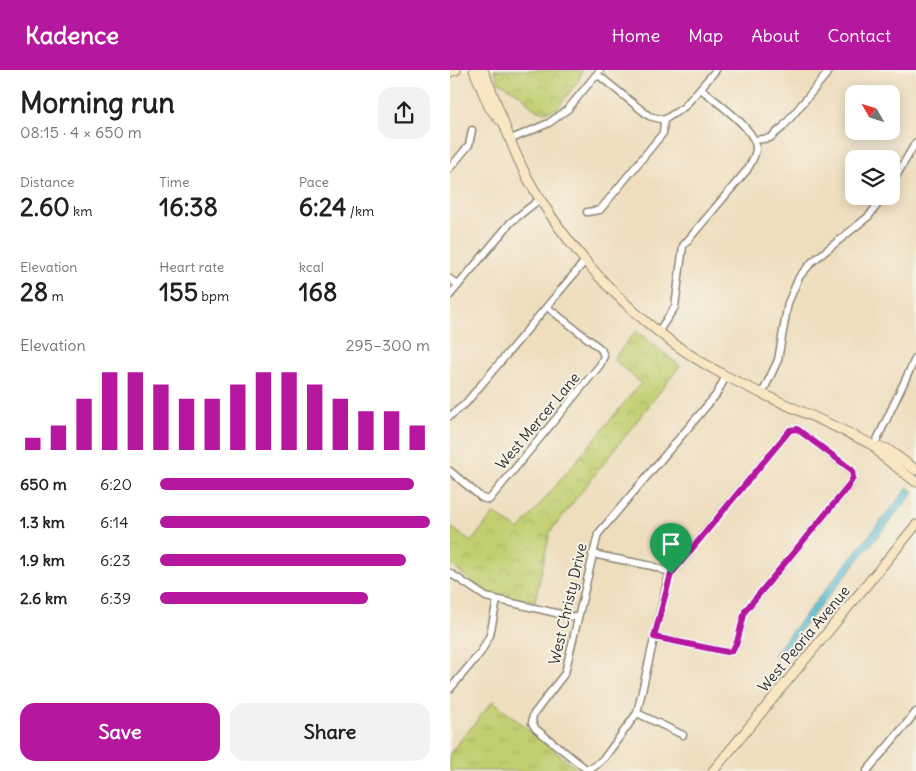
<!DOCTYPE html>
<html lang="en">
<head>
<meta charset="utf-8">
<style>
	:root { --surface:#fff; --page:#f2f2f2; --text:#202124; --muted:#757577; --accent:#b5179e }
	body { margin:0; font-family:Delius,sans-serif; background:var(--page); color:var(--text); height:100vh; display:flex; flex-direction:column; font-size:19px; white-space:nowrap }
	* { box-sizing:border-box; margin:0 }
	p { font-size:16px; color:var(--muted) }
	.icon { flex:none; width:28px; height:28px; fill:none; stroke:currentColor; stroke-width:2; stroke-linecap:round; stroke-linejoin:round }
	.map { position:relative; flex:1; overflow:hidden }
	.drawer { display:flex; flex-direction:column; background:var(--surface); width:450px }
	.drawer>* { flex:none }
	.needle { width:32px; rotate:309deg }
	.tools { position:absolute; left:395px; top:15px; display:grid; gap:10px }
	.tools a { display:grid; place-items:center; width:55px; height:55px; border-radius:10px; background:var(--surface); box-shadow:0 2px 12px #0003; font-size:25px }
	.pin { position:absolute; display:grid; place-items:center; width:42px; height:42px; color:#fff; margin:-51px -21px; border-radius:50% 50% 50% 0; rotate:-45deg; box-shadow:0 0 5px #0007 }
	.pin .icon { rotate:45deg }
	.round { display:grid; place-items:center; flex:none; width:52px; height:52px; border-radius:15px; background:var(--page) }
	.summary { display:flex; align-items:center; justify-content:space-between; height:85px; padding:0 20px }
	h1 { font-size:28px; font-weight:700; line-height:38px }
	.stats { display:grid; grid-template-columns:repeat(3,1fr); gap:8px; height:85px; padding:5px 20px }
	.stats div { display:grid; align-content:center }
	.stats b { font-size:25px; font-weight:700 }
	.stats small { font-size:14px; font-weight:400 }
	.stats p { font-size:14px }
	.chart { height:140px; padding:10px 20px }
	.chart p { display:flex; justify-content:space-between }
	.chart svg { width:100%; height:90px; margin-top:5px; stroke:var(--accent); stroke-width:6 }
	.button { display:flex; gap:10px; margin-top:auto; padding:10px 20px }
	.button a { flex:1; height:58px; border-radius:15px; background:var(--accent); color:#fff; font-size:20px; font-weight:700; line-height:58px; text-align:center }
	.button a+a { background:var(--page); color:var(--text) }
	ul { padding:0 20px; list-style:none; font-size:16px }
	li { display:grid; grid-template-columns:80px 60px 1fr; align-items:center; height:38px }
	li i { height:12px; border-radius:6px; background:var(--accent) }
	header { display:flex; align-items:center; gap:30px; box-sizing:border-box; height:70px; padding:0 25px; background:var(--accent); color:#fff }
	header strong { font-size:24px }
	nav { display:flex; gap:28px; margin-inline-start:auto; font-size:18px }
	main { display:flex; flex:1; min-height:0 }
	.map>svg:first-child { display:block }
	.grass { fill:url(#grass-tufts); stroke:#767d4e }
	.park { fill:url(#park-crowns); stroke:#767d4e }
	.water { fill:#53b9d1; stroke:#3f727e }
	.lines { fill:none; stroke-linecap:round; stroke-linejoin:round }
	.street-casing { stroke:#8c8474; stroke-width:9 }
	.secondary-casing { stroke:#8c8474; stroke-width:11 }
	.street { stroke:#fff; stroke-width:6 }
	.secondary { stroke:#f9e7c3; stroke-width:9 }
	.route-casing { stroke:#fff; stroke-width:10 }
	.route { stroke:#b5179e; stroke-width:6 }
	.labels { text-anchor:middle; stroke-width:4; stroke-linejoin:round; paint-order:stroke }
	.street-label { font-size:15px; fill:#2b2b2b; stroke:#f7f3e8 }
</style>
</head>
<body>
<header>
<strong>Kadence</strong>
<nav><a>Home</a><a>Map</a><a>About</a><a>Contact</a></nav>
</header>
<main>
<section class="drawer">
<div class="summary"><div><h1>Morning run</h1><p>08:15 · 4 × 650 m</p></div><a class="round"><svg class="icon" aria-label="share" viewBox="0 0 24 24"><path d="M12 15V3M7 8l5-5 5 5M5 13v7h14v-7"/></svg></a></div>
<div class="stats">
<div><p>Distance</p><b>2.60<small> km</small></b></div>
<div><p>Time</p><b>16:38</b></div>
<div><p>Pace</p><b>6:24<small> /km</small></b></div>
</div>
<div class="stats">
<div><p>Elevation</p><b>28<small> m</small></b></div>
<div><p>Heart rate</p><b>155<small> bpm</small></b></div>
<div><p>kcal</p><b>168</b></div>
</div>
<div class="chart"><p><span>Elevation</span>295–300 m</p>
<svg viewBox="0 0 160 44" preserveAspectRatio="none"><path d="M5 44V38M15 44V32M25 44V19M35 44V6M45 44V6M55 44V12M65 44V19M75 44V19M85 44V12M95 44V6M105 44V6M115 44V12M125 44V19M135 44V25M145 44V25M155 44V32"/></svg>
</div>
<ul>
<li><b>650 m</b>6:20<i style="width:94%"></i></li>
<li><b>1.3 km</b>6:14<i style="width:100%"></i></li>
<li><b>1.9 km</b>6:23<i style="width:91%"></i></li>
<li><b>2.6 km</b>6:39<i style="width:77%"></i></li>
</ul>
<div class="button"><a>Save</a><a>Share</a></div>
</section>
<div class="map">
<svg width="466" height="701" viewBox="0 0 466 701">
	<defs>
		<pattern id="grass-tufts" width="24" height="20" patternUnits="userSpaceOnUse" patternTransform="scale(1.25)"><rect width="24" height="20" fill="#c1cf71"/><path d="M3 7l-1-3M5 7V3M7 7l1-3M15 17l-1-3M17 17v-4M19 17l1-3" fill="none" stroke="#a6b262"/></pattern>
		<pattern id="park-crowns" width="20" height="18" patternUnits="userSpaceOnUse" patternTransform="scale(1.25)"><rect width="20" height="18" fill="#c1cf71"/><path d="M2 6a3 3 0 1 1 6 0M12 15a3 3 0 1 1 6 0" fill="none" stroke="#a6b262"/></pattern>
	</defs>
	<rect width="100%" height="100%" fill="#f7f3e8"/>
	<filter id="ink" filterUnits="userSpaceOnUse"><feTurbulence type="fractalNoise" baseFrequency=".02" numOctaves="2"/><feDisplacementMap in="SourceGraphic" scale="10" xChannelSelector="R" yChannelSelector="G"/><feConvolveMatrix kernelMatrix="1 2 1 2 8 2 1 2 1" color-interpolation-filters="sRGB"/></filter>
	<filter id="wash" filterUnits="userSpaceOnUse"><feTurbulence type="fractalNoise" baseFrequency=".0096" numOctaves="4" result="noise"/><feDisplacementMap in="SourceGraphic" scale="20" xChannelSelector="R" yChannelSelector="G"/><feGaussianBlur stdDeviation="1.12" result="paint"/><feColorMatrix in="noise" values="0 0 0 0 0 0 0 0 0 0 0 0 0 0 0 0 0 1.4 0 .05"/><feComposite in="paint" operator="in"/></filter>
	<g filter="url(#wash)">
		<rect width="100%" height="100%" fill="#eedebe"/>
		<path class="grass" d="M43,631L129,701H0V683Z"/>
		<path class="park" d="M44,0H132L130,8L107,39L94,42L83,38L71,25L49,12Z
			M186,261L230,296L100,462L85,531L39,525L0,494V456L21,472L44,443L69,460L191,313L163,289Z"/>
		<path class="water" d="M458,417L464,422L327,589L325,584L337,567Z"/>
	</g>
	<g filter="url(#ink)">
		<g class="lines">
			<defs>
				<path id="street" d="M147,4L199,46L214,50L234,37L266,0
					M59,70L99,53L118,39L150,0
					M305,70L320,68L333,57L380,0
					M0,98L19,75L22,60
					M441,115L466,72
					M137,142L150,140L213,63L214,50
					M0,209L8,215
					M0,225L61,152L90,129
					M208,262L225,237L233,176L297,100C301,93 306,86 306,78C306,59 265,31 251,19
					M312,324L328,290L338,233L349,207L362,192L419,146L434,126
					M0,346L15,334L135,191
					M424,376L466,287
					M0,401L32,428L39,430L150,295L154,286L151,279L97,237
					M142,484L202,496L221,503
					M0,503L36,527L128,548
					M204,567L277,582L282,581L287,572L295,541L397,418L403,409L401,400L347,359L340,360L221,503L217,512L187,643L155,687L144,697L136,699L86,659L82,653L83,645L115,603L148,464L266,325L276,306
					M0,619L31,582L40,565L47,530
					M187,643L233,665
					M417,701L466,642"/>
				<path id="secondary" d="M24,0L39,37L50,50
					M33,0C51,41 61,82 85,121C131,197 198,265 276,306C325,332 376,350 424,376L437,379L466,400
					M0,2L6,0
					M424,376L432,386L466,412
					M263,701L466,455"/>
			</defs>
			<use href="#street" class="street-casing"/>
			<use href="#secondary" class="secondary-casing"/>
			<use href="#street" class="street"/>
			<use href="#secondary" class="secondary"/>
		</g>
	</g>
	<g class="lines" filter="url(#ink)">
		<defs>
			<path id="route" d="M347,359L402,400L403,408L397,418L295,541L287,572L282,581L277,582L204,567L221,504L340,360Z"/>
		</defs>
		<use href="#route" class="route-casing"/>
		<use href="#route" class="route"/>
	</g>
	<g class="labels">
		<g class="street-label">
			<text transform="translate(88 351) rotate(-50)" y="5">West Mercer Lane</text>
			<text transform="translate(118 534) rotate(-77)" y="5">West Christy Drive</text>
			<text transform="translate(354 569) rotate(-50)" y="5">West Peoria Avenue</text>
		</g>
	</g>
</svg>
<div class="tools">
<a><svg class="needle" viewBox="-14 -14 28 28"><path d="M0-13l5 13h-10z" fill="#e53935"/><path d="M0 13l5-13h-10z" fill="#757577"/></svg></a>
<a><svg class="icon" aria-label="layers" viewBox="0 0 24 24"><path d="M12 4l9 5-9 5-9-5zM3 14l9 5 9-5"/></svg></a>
</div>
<div class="pin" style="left:221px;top:504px;background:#1e9e55"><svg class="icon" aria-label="arrive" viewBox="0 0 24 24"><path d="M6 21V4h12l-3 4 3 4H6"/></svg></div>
</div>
</main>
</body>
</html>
